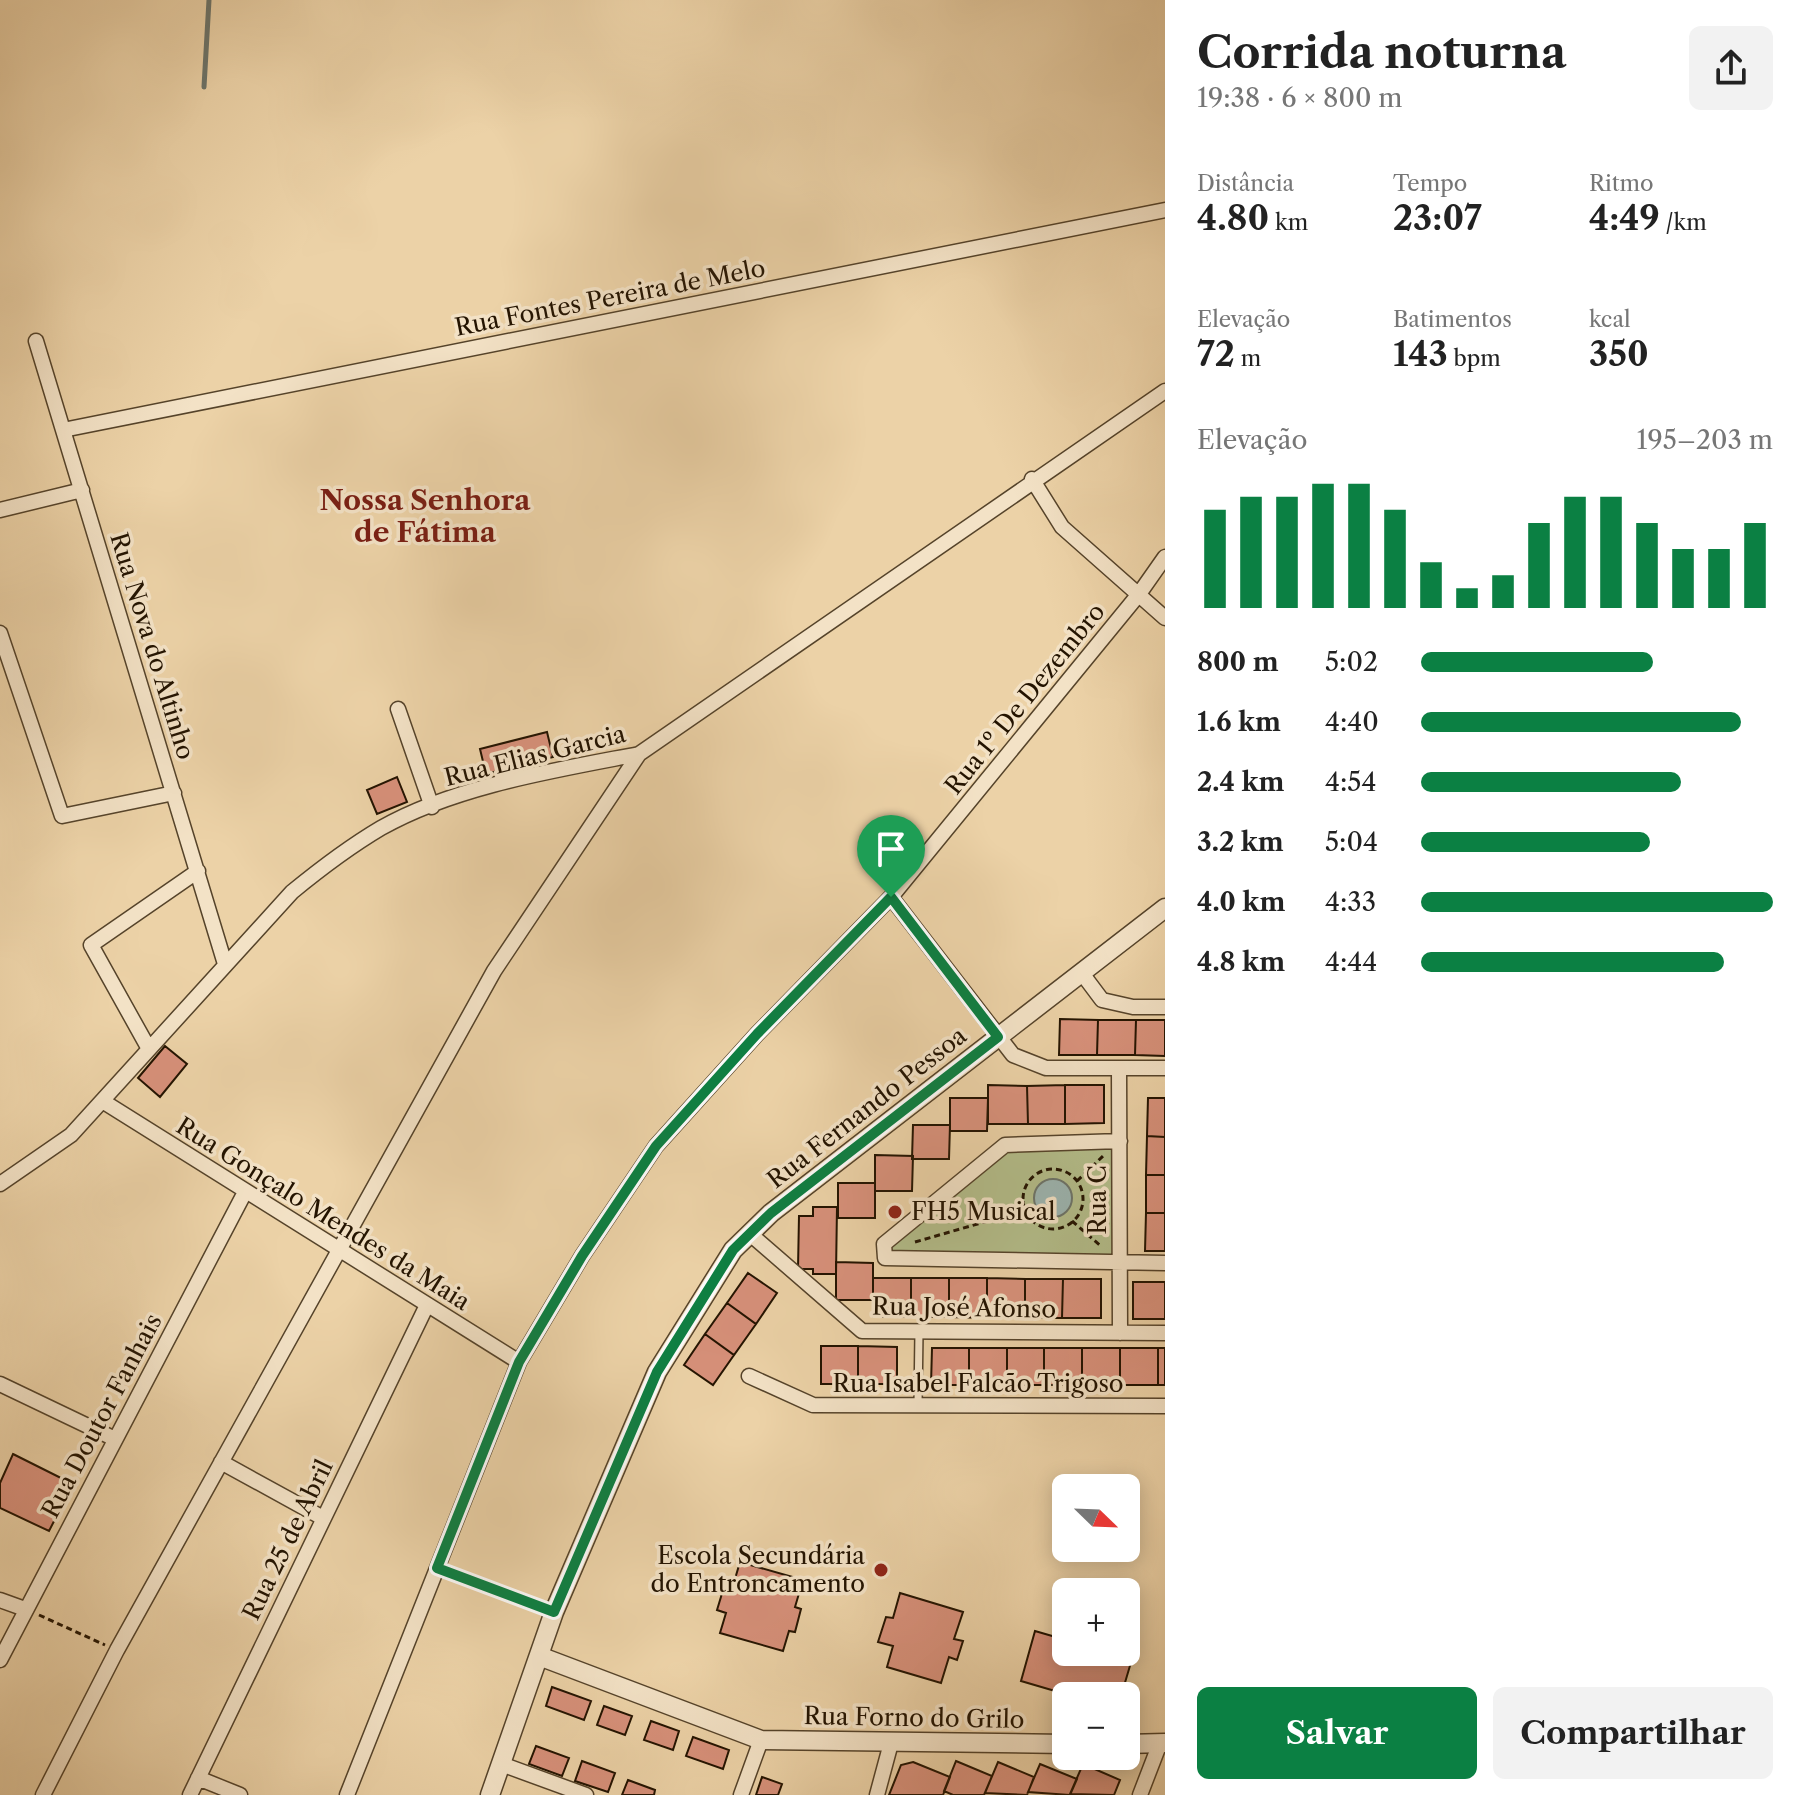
<!DOCTYPE html>
<html lang="pt">
<head>
<meta charset="utf-8">
<style>
	:root { --surface:#fff; --page:#f2f2f2; --text:#222; --muted:#767676; --accent:#0b8043 }
	body { margin:0; font-family:"Libre Caslon Text",serif; background:var(--page); color:var(--text); height:100vh; display:flex; flex-direction:column; font-size:30px; white-space:nowrap }
	* { box-sizing:border-box; margin:0 }
	p { font-size:26px; color:var(--muted) }
	.icon { flex:none; width:44px; height:44px; fill:none; stroke:currentColor; stroke-width:2; stroke-linecap:round; stroke-linejoin:round }
	.map { position:relative; flex:1; overflow:hidden }
	.sheet { display:flex; flex-direction:column; background:var(--surface); width:640px }
	.sheet>* { flex:none }
	.needle { width:52px; rotate:113deg }
	.controls { position:absolute; left:1052px; top:1474px; display:grid; gap:16px }
	.controls a { display:grid; place-items:center; width:88px; height:88px; border-radius:12px; background:var(--surface); box-shadow:0 4px 20px #0003; font-size:40px }
	.pin { position:absolute; display:grid; place-items:center; width:68px; height:68px; color:#fff; margin:-82px -34px; border-radius:50% 50% 50% 0; rotate:-45deg; box-shadow:0 0 8px #0007 }
	.pin .icon { rotate:45deg }
	.round { display:grid; place-items:center; flex:none; width:84px; height:84px; border-radius:12px; background:var(--page) }
	.headline { display:flex; align-items:center; justify-content:space-between; height:136px; padding:0 32px }
	h1 { font-size:44px; font-weight:700; line-height:60px }
	.figures { display:grid; grid-template-columns:repeat(3,1fr); gap:12px; height:136px; padding:8px 32px }
	.figures div { display:grid; align-content:center }
	.figures b { font-size:34px; font-weight:700 }
	.figures small { font-size:22px; font-weight:400 }
	.figures p { font-size:22px }
	.chart { height:224px; padding:16px 32px }
	.chart p { display:flex; justify-content:space-between }
	.chart svg { width:100%; height:144px; margin-top:8px; stroke:var(--accent); stroke-width:6 }
	.action { display:flex; gap:16px; margin-top:auto; padding:16px 32px }
	.action a { flex:1; height:92px; border-radius:12px; background:var(--accent); color:#fff; font-size:32px; font-weight:700; line-height:92px; text-align:center }
	.action a+a { background:var(--page); color:var(--text) }
	ul { padding:0 32px; list-style:none; font-size:26px }
	li { display:grid; grid-template-columns:128px 96px 1fr; align-items:center; height:60px }
	li i { height:20px; border-radius:10px; background:var(--accent) }
	main { display:flex; flex:1; min-height:0 }
	.map>svg:first-child { display:block }
	.green { fill:#b3bd8a; stroke:#6b6845; stroke-width:2 }
	.water { fill:#9cb5b1; stroke:#6c746a; stroke-width:2 }
	.lines { fill:none; stroke-linecap:round; stroke-linejoin:round }
	.stream { stroke:#6c746a; stroke-width:5 }
	.building { fill:#d8917b; stroke:#231300; stroke-width:2 }
	.service-casing { stroke:#55432a; stroke-width:10 }
	.minor-casing { stroke:#55432a; stroke-width:17 }
	.tertiary-casing { stroke:#55432a; stroke-width:21 }
	.path { stroke:#231300; stroke-width:3; stroke-dasharray:6 4; stroke-linecap:butt }
	.service { stroke:#f3e2c6; stroke-width:7 }
	.minor { stroke:#f3e2c6; stroke-width:14 }
	.tertiary { stroke:#f3e2c6; stroke-width:18 }
	.route-casing { stroke:#fff; stroke-width:16 }
	.route { stroke:#0b8043; stroke-width:10 }
	.poi-dot { fill:#8f2418; stroke:#f3e2c6; stroke-width:3 }
	.labels { text-anchor:middle; stroke-width:7; stroke-linejoin:round; paint-order:stroke }
	.street-label { font-size:24px; fill:#231300; stroke:#f3e2c6 }
	.poi-label { font-size:24px; fill:#231300; stroke:#f3e2c6; text-anchor:start }
	.quarter-label { font-size:28px; font-weight:bold; fill:#7a1f14; stroke:#f3e2c6 }
</style>
</head>
<body>
<main>
<div class="map">
<svg width="1165" height="1795" viewBox="0 0 1165 1795">
	<rect width="100%" height="100%" fill="#ecd2a7"/>
	<filter id="stains"><feTurbulence type="fractalNoise" baseFrequency=".0025" numOctaves="4"/><feColorMatrix values="0 0 0 0 .2 0 0 0 0 .09 0 0 0 0 .02 0 0 0 .5 -.17"/></filter>
	<radialGradient id="worn" r=".72"><stop offset=".6" stop-color="#630" stop-opacity="0"/><stop offset="1" stop-color="#630" stop-opacity=".3"/></radialGradient>
	<path class="green" d="M1116,1144L1114,1257L890,1256V1243L1006,1148Z"/>
	<path class="water" d="M1034 1198a19 19 0 1 1 38 0a19 19 0 1 1-38 0Z"/>
	<g class="lines">
		<path class="stream" d="M204,87L209,0"/>
	</g>
	<path class="building" d="M547,732L553,757L486,774L480,749Z
		M397,777L407,802L377,814L367,790Z
		M1060,1019L1098,1020L1097,1055H1059Z
		M1098,1020H1136L1135,1055H1097Z
		M1136,1020H1165V1056L1135,1055Z
		M165,1046L187,1064L160,1097L138,1078Z
		M988,1085L1027,1086L1028,1124H988Z
		M1065,1085H1104V1123L1065,1124Z
		M1065,1085V1124H1028L1027,1086Z
		M950,1098H988L987,1131H950Z
		M1148,1098H1165V1137L1147,1136Z
		M913,1125H950L949,1159H912Z
		M1147,1136L1165,1137V1175H1146Z
		M875,1155L913,1156L912,1191H875Z
		M1146,1175H1165V1213H1146Z
		M838,1183H875V1218H838Z
		M813,1207H837L836,1274H813V1269H798L799,1216H813Z
		M1146,1213H1165V1251H1145Z
		M836,1262L873,1263V1300H836Z
		M748,1273L777,1293L756,1324L727,1303Z
		M873,1278H911V1317H873Z
		M911,1278H949V1317H911Z
		M949,1278H987V1318L949,1317Z
		M987,1278L1025,1279V1318H987Z
		M1025,1279H1063L1062,1318H1025Z
		M1063,1279H1101V1318H1062Z
		M1133,1282H1165V1319H1133Z
		M727,1303L756,1324L734,1355L705,1334Z
		M705,1334L734,1355L713,1385L684,1365Z
		M821,1346H858V1384H821Z
		M858,1346L897,1347V1384H858Z
		M932,1348H969V1385H931Z
		M969,1348H1007V1385H969Z
		M1007,1348H1044V1385H1007Z
		M1044,1348H1082V1385H1044Z
		M1082,1348H1120V1385H1082Z
		M1120,1348H1158V1385H1120Z
		M1158,1348H1165V1385H1158Z
		M13,1454L73,1484L49,1531L0,1508V1483Z
		M740,1562L803,1580L795,1607L801,1609L795,1632L789,1631L783,1651L720,1633L726,1613L717,1610L724,1587L732,1589Z
		M900,1593L963,1612L954,1639L963,1641L957,1660L949,1657L941,1683L887,1667L893,1646L878,1642L886,1617L893,1618Z
		M1035,1631L1066,1640V1652H1109L1132,1659L1121,1696H1072L1021,1681Z
		M552,1687L591,1701L584,1720L546,1706Z
		M604,1706L632,1716L625,1735L597,1725Z
		M651,1721L679,1731L673,1750L644,1740Z
		M693,1737L729,1750L723,1769L686,1756Z
		M536,1746L569,1758L562,1776L529,1764Z
		M582,1761L615,1773L608,1792L575,1781Z
		M956,1761L992,1776L984,1795H953L944,1791Z
		M913,1762L950,1777L943,1795H889L901,1765Z
		M998,1762L1034,1777L1027,1795L985,1793Z
		M1040,1764L1077,1779L1070,1795L1028,1792Z
		M1083,1764L1120,1780L1114,1795L1070,1794Z
		M762,1777L782,1784L778,1795H756Z
		M628,1780L655,1790L654,1795H622Z"/>
	<g class="lines">
		<defs>
			<path id="service" d="M918,1404L919,1331
				M437,1568L552,1611"/>
			<path id="minor" d="M36,341L225,964
				M63,430L1165,210
				M1032,479L1062,527L1165,618
				M0,510L82,490
				M0,633L62,816L174,793
				M398,709L432,807
				M891,897L1013,1055L1046,1068H1165
				M1081,972L1102,1000L1133,1007H1165
				M149,1049L91,945L198,871
				M1119,1068L1120,1333
				M104,1102L519,1362
				M1120,1141L1005,1145L884,1244L885,1258L1165,1263
				M0,1184L71,1135L292,892C320,869 349,847 381,828C455,786 556,770 639,754L1165,391
				M749,1233L862,1331L1165,1333
				M749,1376L813,1405L1165,1406
				M0,1384L115,1439
				M221,1462L323,1518
				M0,1600L25,1609
				M0,1660L245,1192
				M501,1764L586,1795
				M198,1778L240,1795
				M43,1795L117,1650L494,971L639,754
				M190,1795L427,1305
				M347,1795L519,1362L582,1256L656,1146L757,1034L891,897L1139,594L1165,557
				M741,1795L761,1740
				M877,1795L891,1743
				M1140,1795L1160,1743"/>
			<path id="tertiary" d="M539,1656L761,1740L1066,1744
				M1126,1744L1165,1743
				M490,1795L554,1612L657,1372L733,1250L771,1213L1165,908"/>
		</defs>
		<use href="#service" class="service-casing"/>
		<use href="#minor" class="minor-casing"/>
		<use href="#tertiary" class="tertiary-casing"/>
		<path class="path" d="M1023 1199a30 30 0 1 1 60 0a30 30 0 1 1-60 0Z
			M1077,1181L1103,1156
			M1072,1221L1102,1247
			M915,1242L1026,1210
			M39,1615L105,1645"/>
		<use href="#service" class="service"/>
		<use href="#minor" class="minor"/>
		<use href="#tertiary" class="tertiary"/>
	</g>
	<g class="lines">
		<defs>
			<path id="route" d="M891,897L998,1037L771,1213L733,1250L657,1372L554,1612L437,1568L519,1362L582,1256L656,1146L757,1034Z"/>
		</defs>
		<use href="#route" class="route-casing"/>
		<use href="#route" class="route"/>
	</g>
	<g class="poi-dot">
		<circle cx="895" cy="1212" r="8"/>
		<circle cx="881" cy="1570" r="8"/>
	</g>
	<g class="labels">
		<g class="street-label">
			<text transform="translate(610 298) rotate(-11)" y="8">Rua Fontes Pereira de Melo</text>
			<text transform="translate(152 646) rotate(73)" y="8">Rua Nova do Altinho</text>
			<text transform="translate(1025 699) rotate(-51)" y="8">Rua 1º De Dezembro</text>
			<text transform="translate(535 756) rotate(-14)" y="8">Rua Elias Garcia</text>
			<text transform="translate(867 1108) rotate(-38)" y="8">Rua Fernando Pessoa</text>
			<text transform="translate(1098 1200) rotate(-90)" y="8">Rua C</text>
			<text transform="translate(323 1214) rotate(32)" y="8">Rua Gonçalo Mendes da Maia</text>
			<text transform="translate(964 1308) rotate(1)" y="8">Rua José Afonso</text>
			<text x="978" y="1392">Rua Isabel Falcão Trigoso</text>
			<text transform="translate(102 1416) rotate(-62)" y="8">Rua Doutor Fanhais</text>
			<text transform="translate(288 1540) rotate(-64)" y="8">Rua 25 de Abril</text>
			<text transform="translate(914 1718) rotate(1)" y="8">Rua Forno do Grilo</text>
		</g>
		<g class="poi-label">
			<text x="911" y="1220">FH5 Musical</text>
			<text x="865" y="1564" text-anchor="end">Escola Secundária<tspan x="865" dy="28">do Entroncamento</tspan></text>
		</g>
		<g class="quarter-label">
			<text x="425" y="510">Nossa Senhora<tspan x="425" dy="32">de Fátima</tspan></text>
		</g>
	</g>
	<rect width="100%" height="100%" filter="url(#stains)"/>
	<rect width="100%" height="100%" fill="url(#worn)"/>
</svg>
<div class="controls">
<a><svg class="needle" viewBox="-14 -14 28 28"><path d="M0-13l5 13h-10z" fill="#e53935"/><path d="M0 13l5-13h-10z" fill="#767676"/></svg></a>
<a>+</a>
<a>−</a>
</div>
<div class="pin" style="left:891px;top:897px;background:#1e9e55"><svg class="icon" aria-label="arrive" viewBox="0 0 24 24"><path d="M6 21V4h12l-3 4 3 4H6"/></svg></div>
</div>
<section class="sheet">
<div class="headline"><div><h1>Corrida noturna</h1><p>19:38 · 6 × 800 m</p></div><a class="round"><svg class="icon" aria-label="share" viewBox="0 0 24 24"><path d="M12 15V3M7 8l5-5 5 5M5 13v7h14v-7"/></svg></a></div>
<div class="figures">
<div><p>Distância</p><b>4.80<small> km</small></b></div>
<div><p>Tempo</p><b>23:07</b></div>
<div><p>Ritmo</p><b>4:49<small> /km</small></b></div>
</div>
<div class="figures">
<div><p>Elevação</p><b>72<small> m</small></b></div>
<div><p>Batimentos</p><b>143<small> bpm</small></b></div>
<div><p>kcal</p><b>350</b></div>
</div>
<div class="chart"><p><span>Elevação</span>195–203 m</p>
<svg viewBox="0 0 160 44" preserveAspectRatio="none"><path d="M5 44V14M15 44V10M25 44V10M35 44V6M45 44V6M55 44V14M65 44V30M75 44V38M85 44V34M95 44V18M105 44V10M115 44V10M125 44V18M135 44V26M145 44V26M155 44V18"/></svg>
</div>
<ul>
<li><b>800 m</b>5:02<i style="width:66%"></i></li>
<li><b>1.6 km</b>4:40<i style="width:91%"></i></li>
<li><b>2.4 km</b>4:54<i style="width:74%"></i></li>
<li><b>3.2 km</b>5:04<i style="width:65%"></i></li>
<li><b>4.0 km</b>4:33<i style="width:100%"></i></li>
<li><b>4.8 km</b>4:44<i style="width:86%"></i></li>
</ul>
<div class="action"><a>Salvar</a><a>Compartilhar</a></div>
</section>
</main>
</body>
</html>
